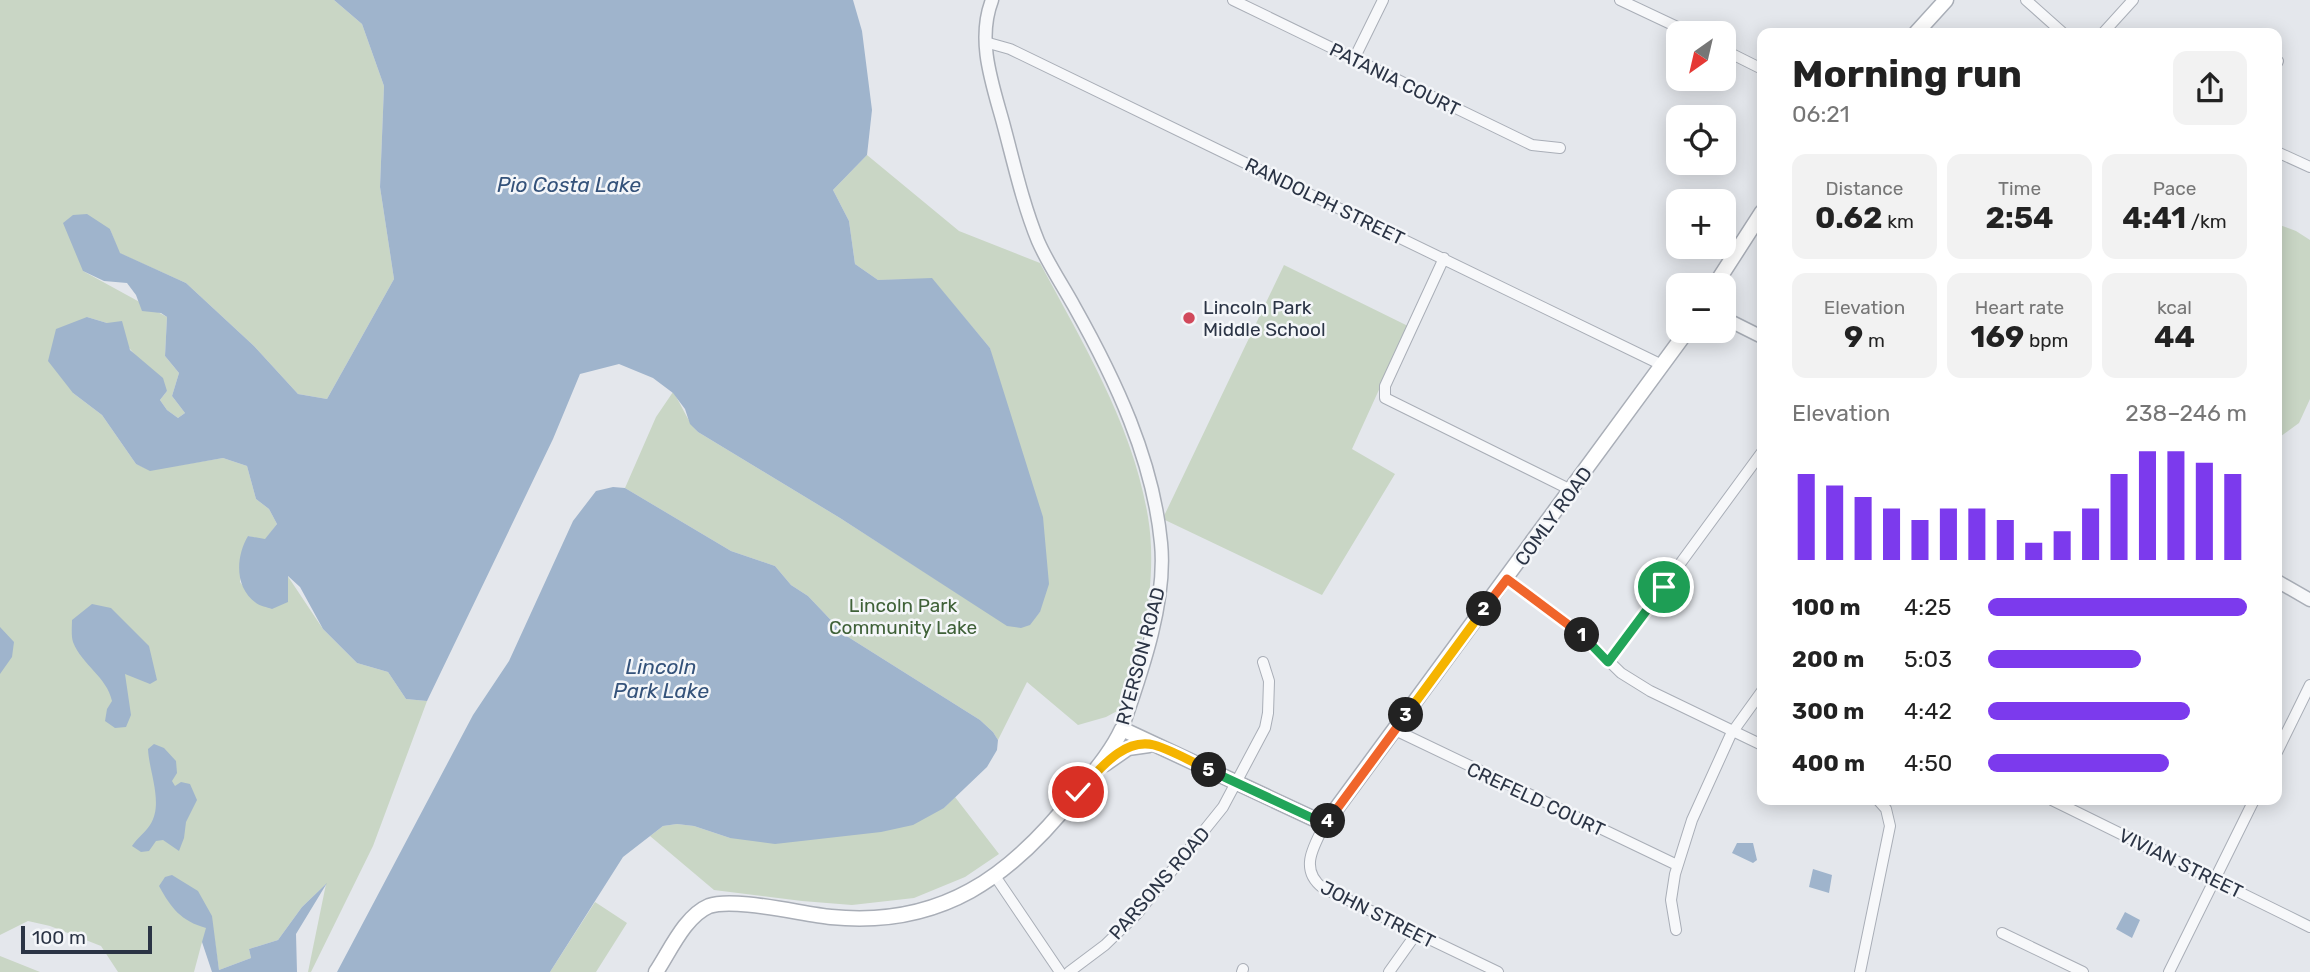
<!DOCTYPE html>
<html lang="en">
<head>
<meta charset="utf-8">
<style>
	:root { --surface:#fff; --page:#f2f2f2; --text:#222; --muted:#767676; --accent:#7c3aed }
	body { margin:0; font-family:Rubik,sans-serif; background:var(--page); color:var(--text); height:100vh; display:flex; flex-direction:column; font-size:26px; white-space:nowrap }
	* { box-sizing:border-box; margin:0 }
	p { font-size:23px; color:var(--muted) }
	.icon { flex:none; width:38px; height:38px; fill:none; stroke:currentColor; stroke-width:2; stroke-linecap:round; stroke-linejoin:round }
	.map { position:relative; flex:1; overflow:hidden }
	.drawer { position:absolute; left:1757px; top:28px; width:525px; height:777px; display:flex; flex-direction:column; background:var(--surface); border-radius:14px; box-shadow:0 4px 18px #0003 }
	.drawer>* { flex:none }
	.needle { width:46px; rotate:214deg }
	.tools { position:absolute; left:1666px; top:21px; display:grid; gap:14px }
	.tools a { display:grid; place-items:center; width:70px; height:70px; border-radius:14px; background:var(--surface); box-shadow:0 4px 18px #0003; font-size:35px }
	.scale { position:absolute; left:21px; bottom:18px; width:131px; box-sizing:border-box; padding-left:7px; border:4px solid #2b3445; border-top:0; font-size:19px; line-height:24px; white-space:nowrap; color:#2b3445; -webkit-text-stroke:5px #f4f6f9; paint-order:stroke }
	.pin { position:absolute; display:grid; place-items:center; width:60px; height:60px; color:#fff; margin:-30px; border:4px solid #fff; border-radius:50%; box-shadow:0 2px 7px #0007 }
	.km { position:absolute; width:35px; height:35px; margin:-18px; border-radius:50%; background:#222; color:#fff; font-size:19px; line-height:35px; text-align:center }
	.round { display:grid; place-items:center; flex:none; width:74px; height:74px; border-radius:14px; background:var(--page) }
	.head { display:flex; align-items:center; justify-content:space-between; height:119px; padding:0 35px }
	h1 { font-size:38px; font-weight:700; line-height:52px }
	.figures { display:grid; grid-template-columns:repeat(3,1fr); gap:10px; height:119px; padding:7px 35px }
	.figures div { display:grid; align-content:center; border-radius:14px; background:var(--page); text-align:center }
	.figures b { font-size:30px; font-weight:700 }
	.figures small { font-size:19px; font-weight:400 }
	.figures p { font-size:19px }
	.chart { height:196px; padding:14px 35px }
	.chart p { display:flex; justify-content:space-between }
	.chart svg { width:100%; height:126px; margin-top:7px; stroke:var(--accent); stroke-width:6 }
	ul { padding:0 35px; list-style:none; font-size:23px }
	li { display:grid; grid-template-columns:112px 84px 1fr; align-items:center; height:52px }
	li i { height:18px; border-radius:9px; background:var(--accent) }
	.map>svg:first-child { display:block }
	.green { fill:#c9d6c5 }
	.water { fill:#9fb4cc }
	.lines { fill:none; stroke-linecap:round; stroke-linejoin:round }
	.minor-casing { stroke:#a9aeb7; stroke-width:12 }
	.tertiary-casing { stroke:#a9aeb7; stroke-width:15 }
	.secondary-casing { stroke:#a9aeb7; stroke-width:17 }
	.minor { stroke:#f7f8fa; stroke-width:10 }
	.tertiary { stroke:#f7f8fa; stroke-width:12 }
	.secondary { stroke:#fff; stroke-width:14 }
	.split-1-casing { stroke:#fff; stroke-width:14 }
	.split-2-casing { stroke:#fff; stroke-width:14 }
	.split-3-casing { stroke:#fff; stroke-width:14 }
	.split-4-casing { stroke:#fff; stroke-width:14 }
	.split-5-casing { stroke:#fff; stroke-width:14 }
	.split-6-casing { stroke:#fff; stroke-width:14 }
	.split-1 { stroke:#22a559; stroke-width:9 }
	.split-2 { stroke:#f0652b; stroke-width:9 }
	.split-3 { stroke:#f5b400; stroke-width:9 }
	.split-4 { stroke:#f0652b; stroke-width:9 }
	.split-5 { stroke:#22a559; stroke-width:9 }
	.split-6 { stroke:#f5b400; stroke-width:9 }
	.poi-dot { fill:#d1495b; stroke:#f4f6f9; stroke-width:2.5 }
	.labels { text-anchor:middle; stroke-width:5; stroke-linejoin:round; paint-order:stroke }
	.street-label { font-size:19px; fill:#2b3445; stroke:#f4f6f9 }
	.poi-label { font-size:19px; fill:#2b3445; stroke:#f4f6f9; text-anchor:start }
	.park-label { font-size:19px; fill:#3f6138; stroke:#f4f6f9 }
	.water-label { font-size:21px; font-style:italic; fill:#34527a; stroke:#f4f6f9 }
</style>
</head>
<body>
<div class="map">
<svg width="2310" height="972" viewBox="0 0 2310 972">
	<rect width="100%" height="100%" fill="#e4e7ec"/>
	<path class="green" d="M0,0H334L362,24L384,86L380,187L394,279L327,399L298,394L254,346L186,283L119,253L110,229L83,271L167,317L165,356L179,373L172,396L185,413L178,418L167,410L160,400L167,391L107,323L87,317L73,393L102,415L136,464L150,470L223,458L247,466L256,499L269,509L277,524L265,540L248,536L240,582L256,603L287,575L323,629L357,663L388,672L406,699L427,701L373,846L311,972H308L326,884L302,907L278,940L249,949L251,958L219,970L214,936L202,942L194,972H118L101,946L50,926L28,921L0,935Z
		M867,155L959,231L1040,263C1083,344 1133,425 1148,517C1154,552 1151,594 1144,628C1139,656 1128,683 1119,710L1106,717L1078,725L1027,682L998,740L993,732L980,720L845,635L808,596L791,585L775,566L731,551L625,488L656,417L673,392C682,405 687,421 698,432L840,518L1007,625C1024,628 1029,625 1040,612L990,348L932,279L878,280L855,264L849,221L833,190Z
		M2277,224L2296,231L2310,240V399L2299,423L2277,439Z
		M1284,265L1408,326L1352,449L1395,474L1322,595L1165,520L1164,516Z
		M955,797L999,854L965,877L914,898L852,905L802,901L714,890L650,836L663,826L677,824L694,826L730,838L944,808Z
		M595,902L627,923L596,972H550Z
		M0,956L40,972H0Z"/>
	<path class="water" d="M334,0H853L862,31L872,110L867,155L833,190L849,221L855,264L878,280L932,278L990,348L1043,517L1049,584L1040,612L1030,625L1021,628L1007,626L840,518L698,432L690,424L685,409L673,393L653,378L619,364L580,374L553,439L427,701L406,699L388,672L357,663L323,629L300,587L288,576V602L272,609C267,607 260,606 256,603C234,587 236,556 248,536L265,539L277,524L269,509L256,499L247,466L223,458L150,471L136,464L102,415L73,393L48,361L56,329L87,317L107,323L122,321L130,350L163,378L167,391L160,400L167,410L178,418L185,413L172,396L179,373L165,356L167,317L161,313L142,311L136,295L127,283L104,281L83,271L63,223L73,215L87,214L110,229L120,253L186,283L254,346L298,394L327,399L394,279L380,187L384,86L362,24Z
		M613,487L625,488L731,551L775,566L791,585L808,596L845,635L980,720L993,732L998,740L997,750L987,767L944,808L913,825L881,832L775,844L730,838L694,826L677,824L663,826L623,857L550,972H337L473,715L509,661L573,521L596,491Z
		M92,604L111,608L149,646L157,680L150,684L125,674L131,715L126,727L115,728L105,721L107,709L112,701C107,677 82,665 73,642C71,636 72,626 72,620Z
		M0,627L14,642L12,657L0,674Z
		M154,744L164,748L176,761L177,773L172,781L175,786L181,782L190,784L197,800L186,822L184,838L179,851L163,840L156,841L149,851L141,852L132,846C137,838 145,833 150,825C164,804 149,772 148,749Z
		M1737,843H1753L1757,860L1753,863L1732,853Z
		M1813,869L1832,875L1829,893L1809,887Z
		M172,875L198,891L212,916L219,970L251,958L249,949L278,940L302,907L327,883L296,934L297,972H212L202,942L206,928C181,921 171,908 159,886L165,877Z
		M2125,912L2140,920L2132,938L2116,929Z"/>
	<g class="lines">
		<defs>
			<path id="minor" d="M1233,0L1532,145L1560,148
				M1620,0L1690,33
				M2026,0L2063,33
				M2103,33L2133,0
				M985,42L1010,49L1662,365
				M1724,50L1762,69
				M1354,59L1383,0
				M2277,63L2278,61
				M2277,152L2310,167
				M1444,258L1385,386V398L1571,490
				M1507,579L1578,631L1621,673L1650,691L1762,745
				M1608,662L1762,452
				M1395,730L1677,865
				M2277,752L2310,685
				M2052,800L2310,927
				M1325,824C1313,847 1299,870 1323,888L1498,972
				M995,876L1060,972
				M1676,930L1671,900L1675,874L1692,820L1731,734L1762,691
				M2002,933L2083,972
				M1069,972L1105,945L1137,914L1223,807L1265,728L1268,713L1269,681L1263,662
				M1242,972L1243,969
				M1389,972L1416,934
				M1860,972L1890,826L1886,809L1878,800
				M2169,972L2254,800"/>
			<path id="tertiary" d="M992,0C977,39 991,80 1002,119C1013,159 1022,202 1038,241C1048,264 1062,284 1074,306C1115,379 1153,459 1161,543C1167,602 1141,674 1122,729
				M1724,318L1762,337
				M2277,581L2310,600"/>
			<path id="secondary" d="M1916,33L1946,0
				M1715,285L1762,212
				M1105,764L1128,748L1149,745
				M656,972C670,951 685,916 709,906C734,897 801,914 831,917C941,928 1011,877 1076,794C1092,774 1111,753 1122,729L1325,824L1687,331"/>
		</defs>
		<use href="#minor" class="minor-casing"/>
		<use href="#tertiary" class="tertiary-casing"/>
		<use href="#secondary" class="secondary-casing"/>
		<use href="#minor" class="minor"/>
		<use href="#tertiary" class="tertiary"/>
		<use href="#secondary" class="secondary"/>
	</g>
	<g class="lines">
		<defs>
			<path id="split-1" d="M1582,635L1608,662L1664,587"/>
			<path id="split-2" d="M1484,609L1507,579L1582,635"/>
			<path id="split-3" d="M1406,715L1484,609"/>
			<path id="split-4" d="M1328,821L1406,715"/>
			<path id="split-5" d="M1209,770L1325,824L1328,821"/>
			<path id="split-6" d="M1078,792C1097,773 1122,737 1154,745C1172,750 1192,762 1209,770"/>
		</defs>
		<use href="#split-1" class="split-1-casing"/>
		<use href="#split-2" class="split-2-casing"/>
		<use href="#split-3" class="split-3-casing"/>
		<use href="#split-4" class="split-4-casing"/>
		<use href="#split-5" class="split-5-casing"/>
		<use href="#split-6" class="split-6-casing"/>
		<use href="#split-1" class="split-1"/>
		<use href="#split-2" class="split-2"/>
		<use href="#split-3" class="split-3"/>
		<use href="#split-4" class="split-4"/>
		<use href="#split-5" class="split-5"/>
		<use href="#split-6" class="split-6"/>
	</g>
	<circle class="poi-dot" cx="1189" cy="318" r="7"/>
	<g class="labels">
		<g class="street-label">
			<text transform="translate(1395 79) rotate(26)" y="7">PATANIA COURT</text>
			<text transform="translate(1325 201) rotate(26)" y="7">RANDOLPH STREET</text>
			<text transform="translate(1553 516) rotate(-54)" y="7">COMLY ROAD</text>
			<text transform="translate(1140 656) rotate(-75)" y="7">RYERSON ROAD</text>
			<text transform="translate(1536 799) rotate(25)" y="7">CREFELD COURT</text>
			<text transform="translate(2181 863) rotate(26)" y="7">VIVIAN STREET</text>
			<text transform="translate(1159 883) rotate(-49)" y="7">PARSONS ROAD</text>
			<text transform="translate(1378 914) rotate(27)" y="7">JOHN STREET</text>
		</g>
		<g class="poi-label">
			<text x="1203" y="314">Lincoln Park<tspan x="1203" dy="22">Middle School</tspan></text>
		</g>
		<g class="park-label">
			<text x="903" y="612">Lincoln Park<tspan x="903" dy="22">Community Lake</tspan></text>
		</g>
		<g class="water-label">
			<text x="569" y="192">Pio Costa Lake</text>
			<text x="661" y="674">Lincoln<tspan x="661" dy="24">Park Lake</tspan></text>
		</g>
	</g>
</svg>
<div class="tools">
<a><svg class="needle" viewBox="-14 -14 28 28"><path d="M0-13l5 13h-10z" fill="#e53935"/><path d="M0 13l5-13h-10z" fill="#767676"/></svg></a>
<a><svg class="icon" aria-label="locate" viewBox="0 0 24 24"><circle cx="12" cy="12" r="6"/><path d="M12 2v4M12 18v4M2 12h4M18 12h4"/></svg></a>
<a>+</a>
<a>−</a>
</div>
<div class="scale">100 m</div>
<div class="pin" style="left:1664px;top:587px;background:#1e9e55"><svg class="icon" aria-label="arrive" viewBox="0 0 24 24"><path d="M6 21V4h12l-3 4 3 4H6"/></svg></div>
<div class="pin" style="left:1078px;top:792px;background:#d93025"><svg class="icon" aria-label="check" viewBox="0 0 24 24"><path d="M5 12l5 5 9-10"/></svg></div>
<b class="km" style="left:1582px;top:635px">1</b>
<b class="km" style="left:1484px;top:609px">2</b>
<b class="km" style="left:1406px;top:715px">3</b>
<b class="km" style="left:1328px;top:821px">4</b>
<b class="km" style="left:1209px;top:770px">5</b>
<section class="drawer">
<div class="head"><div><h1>Morning run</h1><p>06:21</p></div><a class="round"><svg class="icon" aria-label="share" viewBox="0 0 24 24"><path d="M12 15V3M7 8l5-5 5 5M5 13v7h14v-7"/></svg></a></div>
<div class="figures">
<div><p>Distance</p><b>0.62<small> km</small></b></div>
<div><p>Time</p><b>2:54</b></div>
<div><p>Pace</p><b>4:41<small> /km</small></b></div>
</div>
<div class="figures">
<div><p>Elevation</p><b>9<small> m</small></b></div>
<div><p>Heart rate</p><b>169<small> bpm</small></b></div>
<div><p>kcal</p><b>44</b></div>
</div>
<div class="chart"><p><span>Elevation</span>238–246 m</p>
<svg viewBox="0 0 160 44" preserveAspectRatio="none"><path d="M5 44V14M15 44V18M25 44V22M35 44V26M45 44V30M55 44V26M65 44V26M75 44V30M85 44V38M95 44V34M105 44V26M115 44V14M125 44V6M135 44V6M145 44V10M155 44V14"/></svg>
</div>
<ul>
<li><b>100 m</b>4:25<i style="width:100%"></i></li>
<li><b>200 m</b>5:03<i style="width:59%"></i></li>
<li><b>300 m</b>4:42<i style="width:78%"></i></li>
<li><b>400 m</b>4:50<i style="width:70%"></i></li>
</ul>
</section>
</div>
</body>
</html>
